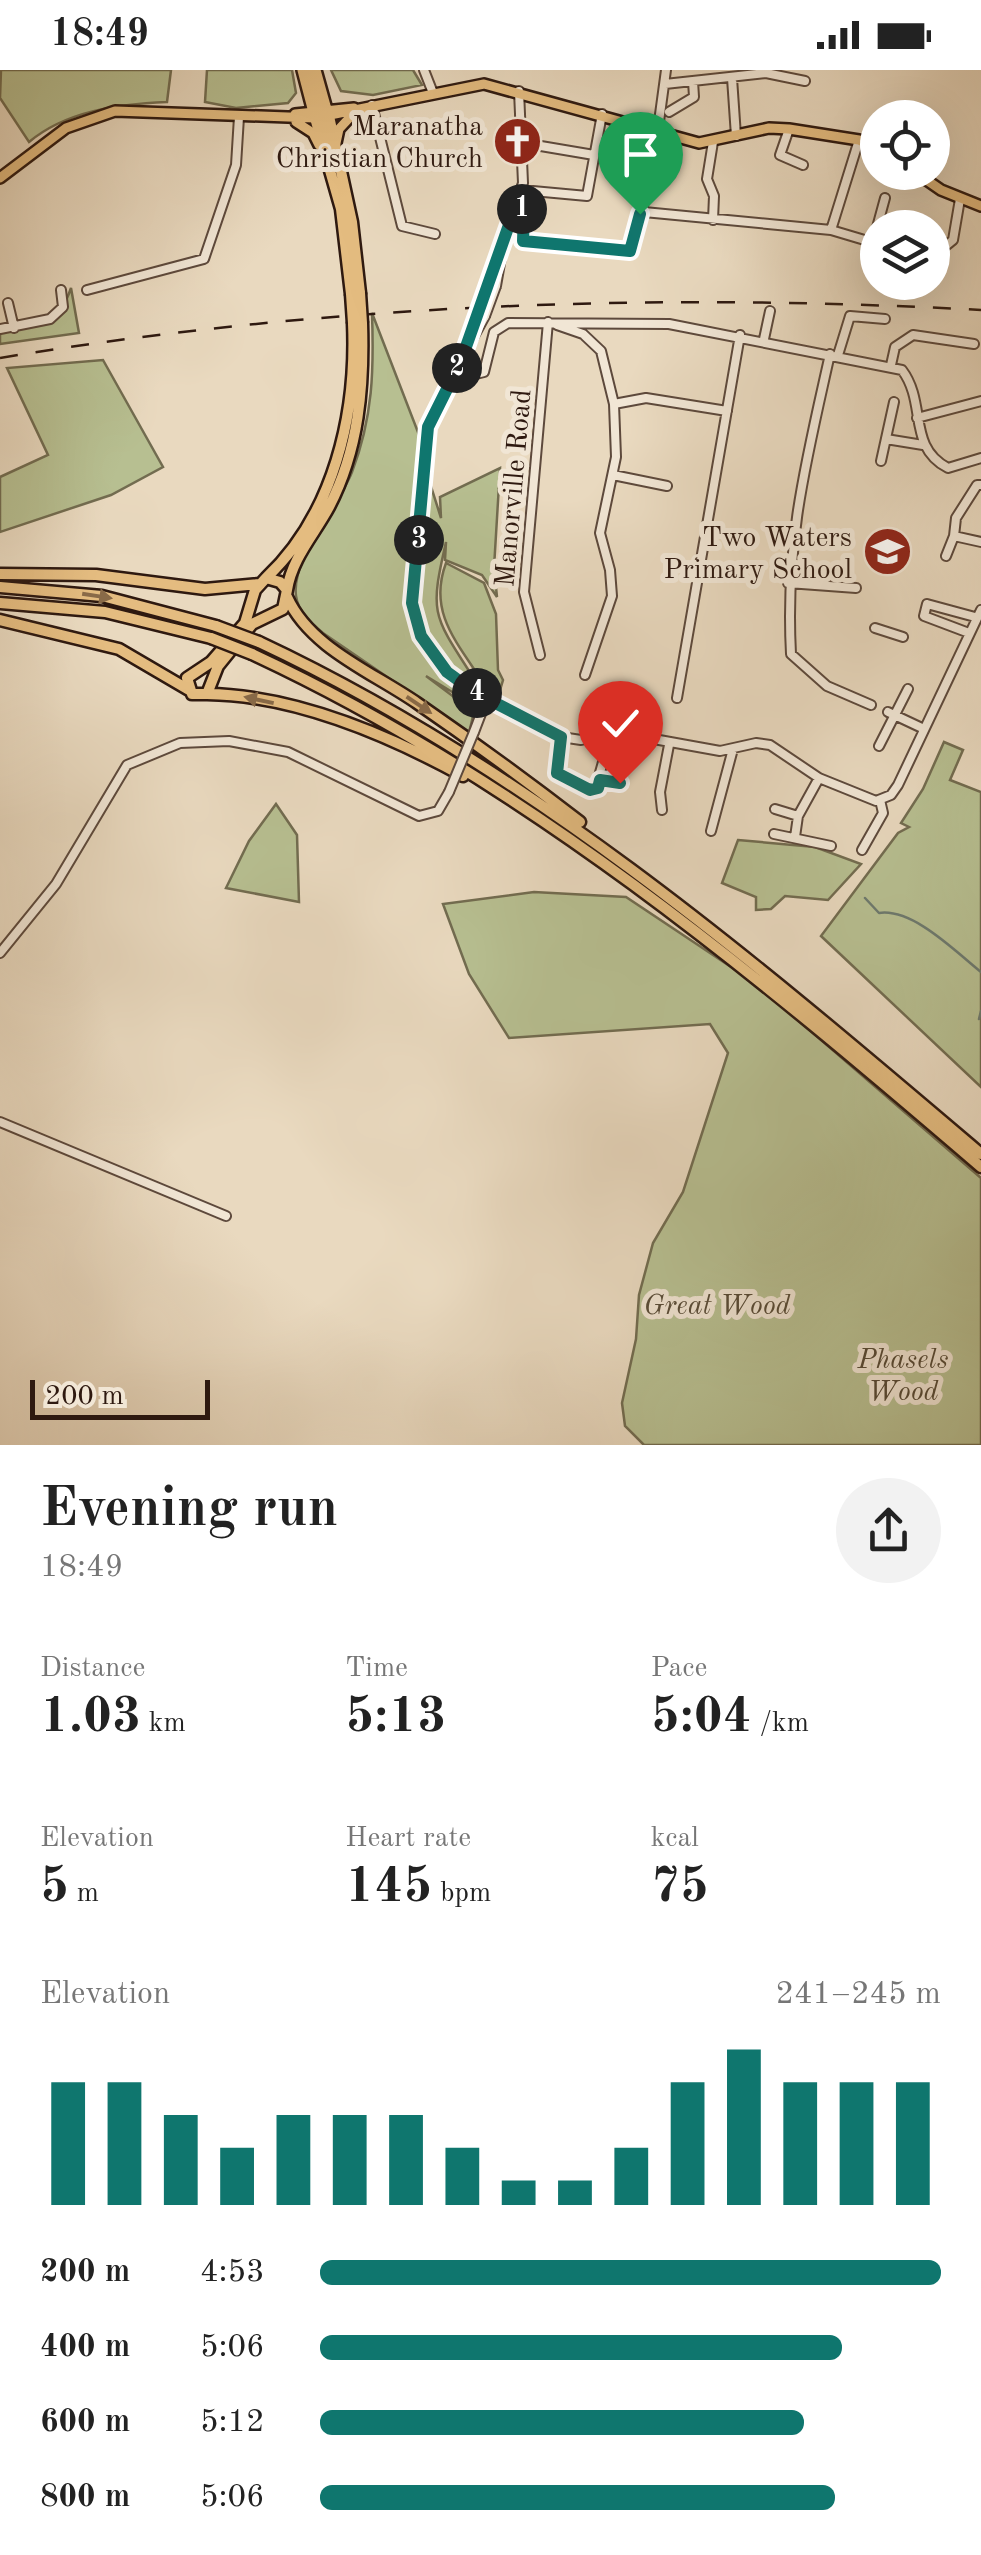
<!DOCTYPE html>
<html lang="en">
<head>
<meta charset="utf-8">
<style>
	:root { --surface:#fff; --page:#f2f2f2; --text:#222; --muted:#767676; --accent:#0f766e }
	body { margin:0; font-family:"Old Standard TT",serif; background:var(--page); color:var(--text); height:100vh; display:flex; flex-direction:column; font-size:38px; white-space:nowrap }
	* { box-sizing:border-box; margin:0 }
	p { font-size:32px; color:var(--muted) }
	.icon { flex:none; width:55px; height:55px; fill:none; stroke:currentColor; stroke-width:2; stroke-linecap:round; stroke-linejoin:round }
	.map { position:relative; height:1375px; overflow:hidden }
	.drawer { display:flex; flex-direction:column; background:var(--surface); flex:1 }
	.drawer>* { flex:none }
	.buttons { position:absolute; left:860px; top:30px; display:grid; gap:20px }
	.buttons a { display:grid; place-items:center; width:90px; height:90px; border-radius:50%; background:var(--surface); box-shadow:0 10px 40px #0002; font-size:50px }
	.scale { position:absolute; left:30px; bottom:25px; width:180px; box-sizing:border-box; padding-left:10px; border:5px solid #2e1910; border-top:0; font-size:28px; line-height:35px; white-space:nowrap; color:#2e1910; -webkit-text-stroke:8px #f1e6d5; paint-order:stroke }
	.pin { position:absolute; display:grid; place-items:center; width:85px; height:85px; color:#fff; margin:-102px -42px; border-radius:50% 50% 50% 0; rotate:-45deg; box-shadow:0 0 10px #0007 }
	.pin .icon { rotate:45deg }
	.km { position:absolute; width:50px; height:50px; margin:-25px; border-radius:50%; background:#222; color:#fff; font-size:28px; line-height:50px; text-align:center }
	.round { display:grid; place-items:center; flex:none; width:105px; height:105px; border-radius:52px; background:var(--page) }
	.head { display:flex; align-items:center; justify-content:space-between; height:170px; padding:0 40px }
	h1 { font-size:55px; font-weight:600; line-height:75px }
	.stats { display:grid; grid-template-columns:repeat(3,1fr); gap:15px; height:170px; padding:10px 40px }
	.stats div { display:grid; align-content:center }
	.stats b { font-size:50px; font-weight:600 }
	.stats small { font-size:28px; font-weight:400 }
	.stats p { font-size:28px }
	.chart { height:280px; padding:20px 40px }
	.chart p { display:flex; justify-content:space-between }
	.chart svg { width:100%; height:180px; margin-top:10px; stroke:var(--accent); stroke-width:6 }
	ul { padding:0 40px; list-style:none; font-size:32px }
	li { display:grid; grid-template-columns:160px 120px 1fr; align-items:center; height:75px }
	li i { height:25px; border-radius:12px; background:var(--accent) }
	.status { display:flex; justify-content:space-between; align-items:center; height:70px; padding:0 50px; background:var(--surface); direction:ltr }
	.status svg { height:28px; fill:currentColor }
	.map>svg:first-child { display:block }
	.green { fill:#b7bf91; stroke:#726c50; stroke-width:2.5 }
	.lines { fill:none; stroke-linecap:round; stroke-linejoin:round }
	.stream { stroke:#6d7a6f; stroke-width:2.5 }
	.minor-casing { stroke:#5d493c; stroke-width:12 }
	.major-casing { stroke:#2e1910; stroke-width:14 }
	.highway-casing { stroke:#2e1910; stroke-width:15 }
	.minor { stroke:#f1e6d5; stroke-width:8 }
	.major { stroke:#e4bc80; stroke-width:9 }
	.highway { stroke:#e4bc80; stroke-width:10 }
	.rail { stroke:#2e1910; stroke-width:2.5; stroke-dasharray:18 18; stroke-linecap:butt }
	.minor-bridge-casing { stroke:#5d493c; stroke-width:12; stroke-linecap:butt }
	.highway-bridge-casing { stroke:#2e1910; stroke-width:15; stroke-linecap:butt }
	.minor-bridge { stroke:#f1e6d5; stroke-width:8 }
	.highway-bridge { stroke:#e4bc80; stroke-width:10 }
	.oneway { fill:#896a48 }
	.route-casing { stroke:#fff; stroke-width:20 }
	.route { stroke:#0f766e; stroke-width:12 }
	.labels { text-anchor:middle; stroke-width:10; stroke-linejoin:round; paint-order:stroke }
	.poi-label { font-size:28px; fill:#2e1910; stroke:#f1e6d5; text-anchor:end }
	.street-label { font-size:28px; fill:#2e1910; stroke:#f1e6d5 }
	.park-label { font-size:28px; font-style:italic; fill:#574b37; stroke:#f1e6d5 }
</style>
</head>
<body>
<div class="status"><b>18:49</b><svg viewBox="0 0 49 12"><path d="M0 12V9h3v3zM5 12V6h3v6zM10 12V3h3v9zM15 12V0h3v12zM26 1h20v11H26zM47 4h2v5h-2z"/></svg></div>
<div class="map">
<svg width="981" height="1375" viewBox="0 0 981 1375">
	<rect width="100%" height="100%" fill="#e9d9bf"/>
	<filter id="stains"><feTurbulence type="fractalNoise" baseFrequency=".002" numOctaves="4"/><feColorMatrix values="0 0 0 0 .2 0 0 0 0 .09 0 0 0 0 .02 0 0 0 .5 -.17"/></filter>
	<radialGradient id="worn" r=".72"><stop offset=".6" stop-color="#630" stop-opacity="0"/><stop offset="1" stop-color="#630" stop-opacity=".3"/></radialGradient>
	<path class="green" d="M1,0H171L167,32C118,34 66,41 29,72L0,28Z
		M207,0H292L296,23L288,33L236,38L205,32Z
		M331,0H413L422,15L373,25L341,21Z
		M71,218L79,263L0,274V260C39,254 57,259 71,218Z
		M372,243L421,370V385L441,448L440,427L500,398L494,498L497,527L482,505L445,490L446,472C430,542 432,544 471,604L462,628L426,606L474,642L469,663L323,563C312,554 298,542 296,526C291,488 338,438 352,402C373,347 374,300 372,243Z
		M103,290L163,397L111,425L0,462V407L48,385L7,298Z
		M446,493L484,513L496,544L498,600L503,610L498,627L471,612L474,599C450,564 430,536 446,493Z
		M944,672L963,680L950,710L981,722V1017L821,866L898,763L909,757L901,753L923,719Z
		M276,734L297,765L299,832L226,818L249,771Z
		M738,770L815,777L861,794L828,830L785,826L771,839L756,840V827L722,813Z
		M534,822L626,827L755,913L981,1108V1375H644L625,1356L622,1333L636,1269L639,1225L653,1173L683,1122L728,983L710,954L509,968L469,904L443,834Z"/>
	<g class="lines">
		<path class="stream" d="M865,828L879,843C913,838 956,882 981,902
			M979,949L981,941"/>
		<defs>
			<path id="minor" d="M424,0L433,23
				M732,8L736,66
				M665,14L766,3L805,11
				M372,35L402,156L435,164
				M669,42L694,27L693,11
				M658,59L666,0
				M789,59L780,85L803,95
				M713,72L707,109L714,126L713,150
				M523,73L594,85
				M522,120L587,126L602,44
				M516,135L524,142L523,171L630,181L661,72
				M644,142L831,160L878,174
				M831,160L859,70
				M873,172L885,128
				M932,187L953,170L960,129
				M496,216L502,182
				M87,220L204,189L236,95L239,47
				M484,224L523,113L519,21
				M8,233L14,258
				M485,246L437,334L424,374L412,533L421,565L436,591L468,619L561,667L581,670L615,662L720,681L756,673L770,675L819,708L876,731L891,725L898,715L981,540
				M557,255L583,264L601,281L614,334L616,387L600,463L610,500L612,526L585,605
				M0,259L50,249L63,237L61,220
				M764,269L770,241
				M830,284C806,392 785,471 791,584L827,616L871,635
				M838,285L850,246L885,249
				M462,287L478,239
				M891,295L895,277L913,265L974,274
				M458,297L472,305L484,302L494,262L508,253L669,254L902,300C927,333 907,377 948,398L981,388
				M614,334L646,328L727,341
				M917,348L981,331
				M886,369L923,375
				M881,391L894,332
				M613,405L667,416
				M981,415H977L956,448L954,466L981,472
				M946,486L954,466
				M788,513L856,518
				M875,558L903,567
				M969,563L924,546L927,534L975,547
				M540,585L524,522L548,252
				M677,628L740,265
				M888,642L922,658
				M474,662L487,628
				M561,667L557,703L595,720L603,692
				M879,676L908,619
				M600,709L621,713
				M775,739L798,746
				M662,740L660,722L669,675
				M711,761L733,679
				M774,764L831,776
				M795,767L798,746L819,708
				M862,780L883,743L880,730
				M0,883L56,814L127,695L180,673L229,671L288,682L419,746L438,741L449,722
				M0,1052L226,1146"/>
			<path id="major" d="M302,0L314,46
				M311,0L319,37L314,45
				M316,0L328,43
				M295,44L354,38
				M323,47L329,84
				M296,52L313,63L319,75
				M336,73L339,59L352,45
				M915,102L941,120L981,136
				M0,108L66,58L115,41L315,48L484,14L699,73L769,58L789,59L859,70L878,78"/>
			<path id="highway" d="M329,46L352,152L360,223
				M315,48L341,139L351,224
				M0,504L96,505L205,519L259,514
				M266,508L280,512L287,520L283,539L252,554L218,596L207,624H192L187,608L211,592L245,553L255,520Z
				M266,508C334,444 357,344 353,253
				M0,517L102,526L216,556
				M287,520C292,488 314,465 329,437C359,379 364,317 362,253
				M287,527C310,578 372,602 417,633C472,671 527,711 580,752
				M0,533L105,542L211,568
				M0,550L119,579L189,620
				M259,572C530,699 755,892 981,1084
				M252,584C525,711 754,902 981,1097
				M207,624C293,625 388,665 463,706"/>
		</defs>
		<use href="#minor" class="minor-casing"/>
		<use href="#major" class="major-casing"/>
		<use href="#highway" class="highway-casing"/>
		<use href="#minor" class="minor"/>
		<use href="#major" class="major"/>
		<use href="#highway" class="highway"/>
		<path class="rail" d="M0,288C324,234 653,222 981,240"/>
		<defs>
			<path id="minor-bridge" d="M478,239L484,224
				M485,246L496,216
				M449,722L474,662"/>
			<path id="highway-bridge" d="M360,223L362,253
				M351,224L353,253
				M216,556L259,572
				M211,568L252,584"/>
		</defs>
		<use href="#minor-bridge" class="minor-bridge-casing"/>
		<use href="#highway-bridge" class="highway-bridge-casing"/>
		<use href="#minor-bridge" class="minor-bridge"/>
		<use href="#highway-bridge" class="highway-bridge"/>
	</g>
	<defs><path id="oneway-solid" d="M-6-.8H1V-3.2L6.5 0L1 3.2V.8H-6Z" transform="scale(2.5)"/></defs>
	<g class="oneway">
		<use href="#oneway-solid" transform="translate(97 526) rotate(9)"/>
		<use href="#oneway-solid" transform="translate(259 630) rotate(-168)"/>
		<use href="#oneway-solid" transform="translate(419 635) rotate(34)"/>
	</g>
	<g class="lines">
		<defs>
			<path id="route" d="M620,713L600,710L598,718L590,720L557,703L561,667L476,623L447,602L421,566L412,533L428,357L461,291L516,135L524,142L523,171L630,181L640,144"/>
		</defs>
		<use href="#route" class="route-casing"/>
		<use href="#route" class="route"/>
	</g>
	<defs>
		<symbol id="church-disc" viewBox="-11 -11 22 22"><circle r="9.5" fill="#8f2418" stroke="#f1e6d5"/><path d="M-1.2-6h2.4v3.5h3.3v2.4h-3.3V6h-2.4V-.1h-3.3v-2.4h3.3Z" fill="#fff"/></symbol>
		<symbol id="school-disc" viewBox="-11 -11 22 22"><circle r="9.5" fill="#8f2418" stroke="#f1e6d5"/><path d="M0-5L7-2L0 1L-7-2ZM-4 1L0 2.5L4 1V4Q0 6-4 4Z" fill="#fff"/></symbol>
	</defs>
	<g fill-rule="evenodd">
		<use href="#church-disc" x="490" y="44" width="55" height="55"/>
		<use href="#school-disc" x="860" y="454" width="55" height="55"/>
	</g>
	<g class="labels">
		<g class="poi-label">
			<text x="483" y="65">Maranatha<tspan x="483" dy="32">Christian Church</tspan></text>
			<text x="852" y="476">Two Waters<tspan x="852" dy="32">Primary School</tspan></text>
		</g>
		<g class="street-label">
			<text transform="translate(512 418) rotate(-85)" y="10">Manorville Road</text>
		</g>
		<g class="park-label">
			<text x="717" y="1244">Great Wood</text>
			<text x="903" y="1298">Phasels<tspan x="903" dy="32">Wood</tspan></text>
		</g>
	</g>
	<rect width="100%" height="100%" filter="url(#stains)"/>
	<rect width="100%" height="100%" fill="url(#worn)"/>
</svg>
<div class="buttons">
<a><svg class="icon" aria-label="locate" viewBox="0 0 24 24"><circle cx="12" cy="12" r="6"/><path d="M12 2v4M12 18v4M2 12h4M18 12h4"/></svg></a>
<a><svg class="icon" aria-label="layers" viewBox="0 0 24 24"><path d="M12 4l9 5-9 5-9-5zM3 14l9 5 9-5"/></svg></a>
</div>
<div class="scale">200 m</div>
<div class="pin" style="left:640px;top:144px;background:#1e9e55"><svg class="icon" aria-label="arrive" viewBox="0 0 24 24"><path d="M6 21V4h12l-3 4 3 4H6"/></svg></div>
<div class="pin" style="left:620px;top:713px;background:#d93025"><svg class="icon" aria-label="check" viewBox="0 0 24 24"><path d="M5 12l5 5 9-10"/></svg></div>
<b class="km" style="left:522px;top:139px">1</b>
<b class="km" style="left:457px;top:298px">2</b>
<b class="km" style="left:419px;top:470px">3</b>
<b class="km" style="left:477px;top:623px">4</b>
</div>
<section class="drawer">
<div class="head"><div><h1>Evening run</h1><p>18:49</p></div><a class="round"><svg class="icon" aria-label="share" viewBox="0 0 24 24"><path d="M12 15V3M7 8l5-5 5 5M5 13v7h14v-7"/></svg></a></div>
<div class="stats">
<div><p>Distance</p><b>1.03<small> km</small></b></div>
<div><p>Time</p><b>5:13</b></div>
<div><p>Pace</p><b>5:04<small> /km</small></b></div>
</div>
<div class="stats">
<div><p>Elevation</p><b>5<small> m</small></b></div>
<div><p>Heart rate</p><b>145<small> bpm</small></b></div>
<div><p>kcal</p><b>75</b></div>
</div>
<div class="chart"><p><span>Elevation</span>241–245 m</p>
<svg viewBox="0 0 160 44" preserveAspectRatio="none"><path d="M5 44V14M15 44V14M25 44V22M35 44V30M45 44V22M55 44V22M65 44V22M75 44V30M85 44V38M95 44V38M105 44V30M115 44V14M125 44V6M135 44V14M145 44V14M155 44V14"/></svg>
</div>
<ul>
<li><b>200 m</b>4:53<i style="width:100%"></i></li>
<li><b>400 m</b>5:06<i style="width:84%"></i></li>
<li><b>600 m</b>5:12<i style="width:78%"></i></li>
<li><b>800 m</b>5:06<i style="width:83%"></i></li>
</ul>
</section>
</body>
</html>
